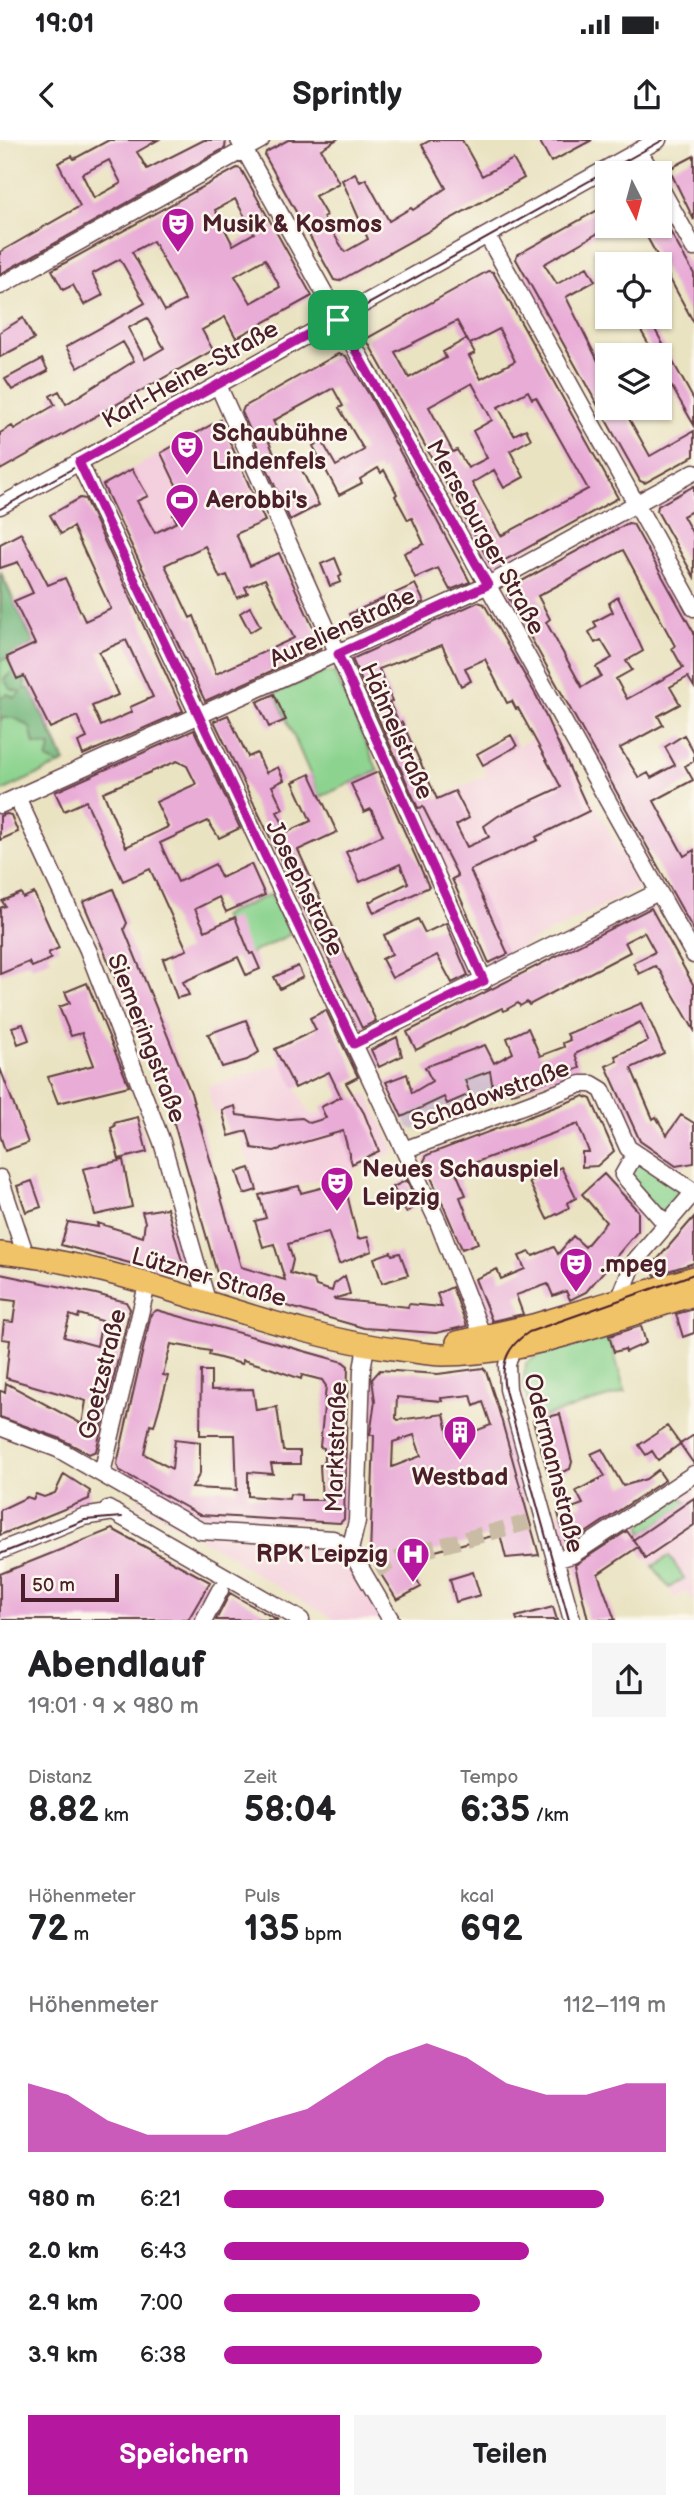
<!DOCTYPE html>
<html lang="de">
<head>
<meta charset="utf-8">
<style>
	:root { --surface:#fff; --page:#f6f6f6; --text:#202124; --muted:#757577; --accent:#b5179e }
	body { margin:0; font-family:"Balsamiq Sans",sans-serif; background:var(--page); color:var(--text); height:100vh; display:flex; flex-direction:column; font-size:26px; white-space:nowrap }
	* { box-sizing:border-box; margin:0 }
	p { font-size:23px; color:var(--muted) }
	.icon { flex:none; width:38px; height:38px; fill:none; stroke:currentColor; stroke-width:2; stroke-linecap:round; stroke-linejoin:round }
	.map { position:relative; height:1480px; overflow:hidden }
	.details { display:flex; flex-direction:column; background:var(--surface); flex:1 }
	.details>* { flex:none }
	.needle { width:46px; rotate:174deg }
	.buttons { position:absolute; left:595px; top:21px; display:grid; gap:14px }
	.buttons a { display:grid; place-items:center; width:77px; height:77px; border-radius:0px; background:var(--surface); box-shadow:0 2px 5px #0004; font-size:35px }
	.scale { position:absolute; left:21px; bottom:18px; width:98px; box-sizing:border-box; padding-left:7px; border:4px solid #4a1f2b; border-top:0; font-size:19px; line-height:24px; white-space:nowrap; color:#4a1f2b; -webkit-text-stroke:5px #fbf7ec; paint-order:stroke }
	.pin { position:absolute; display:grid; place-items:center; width:60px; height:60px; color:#fff; margin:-30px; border-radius:14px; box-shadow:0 4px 10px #0006 }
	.round { display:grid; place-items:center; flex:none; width:74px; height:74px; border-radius:0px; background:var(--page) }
	.head { display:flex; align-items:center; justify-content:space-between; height:119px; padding:0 28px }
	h1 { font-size:38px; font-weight:700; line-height:52px }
	.metrics { display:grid; grid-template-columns:repeat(3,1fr); gap:10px; height:119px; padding:7px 28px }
	.metrics div { display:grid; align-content:center }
	.metrics b { font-size:35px; font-weight:700 }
	.metrics small { font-size:19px; font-weight:400 }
	.metrics p { font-size:19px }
	.chart { height:196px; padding:14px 28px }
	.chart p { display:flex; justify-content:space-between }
	.chart svg { width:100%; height:126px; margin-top:7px; fill:var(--accent); opacity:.7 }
	.cta { display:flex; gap:14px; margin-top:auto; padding:14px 28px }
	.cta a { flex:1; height:80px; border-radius:0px; background:var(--accent); color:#fff; font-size:28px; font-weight:700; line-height:80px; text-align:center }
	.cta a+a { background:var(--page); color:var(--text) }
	ul { padding:0 28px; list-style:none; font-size:23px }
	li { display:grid; grid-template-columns:112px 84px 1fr; align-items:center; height:52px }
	li i { height:18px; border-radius:9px; background:var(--accent) }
	.status { display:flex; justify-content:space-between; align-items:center; height:49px; padding:0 35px; background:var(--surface); direction:ltr }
	.status svg { height:19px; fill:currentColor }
	header { display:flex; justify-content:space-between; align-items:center; height:91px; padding:0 28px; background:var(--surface); font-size:32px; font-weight:700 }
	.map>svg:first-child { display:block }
	.built { fill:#f4cfdd }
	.industrial { fill:#d0bdcd }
	.green { fill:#8bd38e; stroke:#6a795c; stroke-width:2 }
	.forest { fill:#70b579; stroke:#5d6a52; stroke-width:2 }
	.building { fill:#e9acd7; fill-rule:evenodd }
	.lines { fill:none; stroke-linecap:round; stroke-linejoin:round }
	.minor-tunnel { stroke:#cabca4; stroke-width:16; stroke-dasharray:16 8; stroke-linecap:butt }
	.minor-casing { stroke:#623c42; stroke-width:19 }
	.major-casing { stroke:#623c42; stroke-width:24 }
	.minor { stroke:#fff; stroke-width:16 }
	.major { stroke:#f1c369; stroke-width:21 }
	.tram { stroke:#4a1f2b; stroke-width:2 }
	.route-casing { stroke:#fff; stroke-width:14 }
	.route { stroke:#b5179e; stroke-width:9 }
	.labels { text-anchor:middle; stroke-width:5; stroke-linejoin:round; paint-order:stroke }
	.poi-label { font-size:24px; font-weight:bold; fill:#4a1f2b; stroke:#fbf7ec; text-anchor:start }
	.street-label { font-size:24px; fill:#4a1f2b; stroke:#fbf7ec }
</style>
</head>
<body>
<div class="status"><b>19:01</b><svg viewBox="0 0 49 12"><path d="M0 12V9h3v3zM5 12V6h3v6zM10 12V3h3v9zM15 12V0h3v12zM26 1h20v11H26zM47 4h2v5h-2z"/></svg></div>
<header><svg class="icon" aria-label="back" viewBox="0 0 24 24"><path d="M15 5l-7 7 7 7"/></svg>Sprintly<svg class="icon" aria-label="share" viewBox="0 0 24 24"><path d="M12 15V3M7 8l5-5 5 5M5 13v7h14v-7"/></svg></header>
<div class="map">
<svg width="694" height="1480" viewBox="0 0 694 1480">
	<rect width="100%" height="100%" fill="#fbf7ec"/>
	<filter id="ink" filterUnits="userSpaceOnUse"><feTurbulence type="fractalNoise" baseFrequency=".0143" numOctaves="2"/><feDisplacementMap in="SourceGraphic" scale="14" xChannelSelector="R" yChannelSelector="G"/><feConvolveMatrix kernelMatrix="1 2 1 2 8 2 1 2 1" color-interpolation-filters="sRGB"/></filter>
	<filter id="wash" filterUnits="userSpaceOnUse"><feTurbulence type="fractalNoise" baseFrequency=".00686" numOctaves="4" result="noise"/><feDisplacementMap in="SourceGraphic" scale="28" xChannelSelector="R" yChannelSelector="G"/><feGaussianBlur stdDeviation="1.57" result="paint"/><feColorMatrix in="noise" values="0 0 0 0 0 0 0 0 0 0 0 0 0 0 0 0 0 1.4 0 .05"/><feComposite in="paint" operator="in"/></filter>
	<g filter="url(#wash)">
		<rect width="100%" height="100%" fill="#eae3c2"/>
		<path class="built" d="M161,313L205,406L145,435L103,345Z
			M553,587L640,747L489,823L418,669L487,635L483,625Z
			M283,923L310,975L329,971L367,953L395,1011L350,1032L259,1055L239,993L242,992L235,966L214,974L208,947Z
			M694,1346V1462L687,1451L675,1458L627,1392Z
			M137,1360L194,1393L326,1403L343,1412L385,1480H335L236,1422L237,1419L135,1363Z"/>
		<path class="industrial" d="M485,905L494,922L499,920L511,954L415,990L408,987L398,966L432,941L425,927Z"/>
		<path class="green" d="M0,431L34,504L7,517L17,538L27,534L35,559L49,553L43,571L65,622L0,652Z
			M326,532H334L378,631L320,657L275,553Z
			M271,754L291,794L239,819L222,776Z
			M635,1014L694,1052L666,1084L623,1031Z
			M608,1192L625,1252L533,1280L523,1243L526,1224L537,1216Z
			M682,1357L688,1363L642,1394L641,1385L644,1380Z
			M669,1416L684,1438L669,1448L653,1426Z"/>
		<path class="forest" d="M1,433L34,504L3,520H0Z
			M13,531L24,536L25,549H30L65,622L59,625L47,619L51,606L34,604L30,587L15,578H3L0,581V558L8,554L15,558L21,552L10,549L4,539Z"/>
		<g id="blocks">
			<path class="building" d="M109,0H158L137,12L147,29L204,0H226L225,8L0,134V112L80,66L58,23L72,16L74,19ZM109,20L121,43L94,58L82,34Z
				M288,0H336L321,9L339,43L315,56L326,75L323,77L345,112L368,99L342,40L355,33L360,42L366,39L389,81L411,68L413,70L446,48L422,5L431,0H462L482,36L513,19L524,38L339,141L334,140L265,16L266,12Z
				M539,0H592L551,22Z
				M694,16V80L669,29Z
				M237,28L241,29L312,156L236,198L225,177L202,190L213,210L0,330V293L12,286L14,289L55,265L50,256L59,251L66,264L134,221L123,202L78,228L66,207L145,163L120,119L92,134L103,155L84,165L73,145L63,150L52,130ZM235,59L254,93L233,105L215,70ZM153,101L185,160L165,171L132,112ZM265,119L280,147L251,163L235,136ZM147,178L164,208L145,219L128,188Z
				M607,65V88L544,124L557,144L587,127L595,141L566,157L607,239V268H623L650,316L694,291V316L645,343L640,341L516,119L517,115Z
				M641,86H667L694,134V183Z
				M488,131L493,132L618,358L496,425L490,423L366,199ZM457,181L469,203L466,199L443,212L446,218L409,238L395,212ZM499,189L515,221L481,239L469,216L475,213L470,204ZM472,243L492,280L473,291L487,318L468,328L457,310L453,312L429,267ZM528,251L532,259L536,257L588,349L501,396L472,343L494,330L504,348L524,337L510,311L531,299L526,289L514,295L498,267Z
				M633,177H648L694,260V285L672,247L660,254V215H655Z
				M23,178L34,199L0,217V192Z
				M338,214L346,216L370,256L470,442L450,450L438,428L415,438L404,413L424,404L412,378L408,380L395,356L397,354L384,330L381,333L378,328L360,339L362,343L339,355L313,306L322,301L336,326L364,310L339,268L343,266L333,248L273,281L281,297L269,302L278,323L295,316L319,365L290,380L242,272L244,267Z
				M42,219L48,231L12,250L5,239Z
				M220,280L265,381L236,394L250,426L279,413L321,505L320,509L205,561L103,345L132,329L148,356L137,361L155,393L177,382L173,375L187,368L161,313ZM205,406L220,438L227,435L237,458L248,453L245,447L265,439L294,498L216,534L194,476L190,478L165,425Z
				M694,346V370L683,376L694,396V437L657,371L658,366Z
				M80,358L85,359L183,571L83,615L78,602L87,598L77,576L50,588L24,536L17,539L7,517L35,504L14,461L33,453L18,422L0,428V404L21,393L48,445L65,438L85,481L111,469L73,387L61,394L50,375ZM126,500L153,557L130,567L132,572L101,586L92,566L118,555L99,512Z
				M628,383L633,384L694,493V547L688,537L670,547L680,564L658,576L663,585L620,608L639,638L648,633L651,638L675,625L665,607L684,595L694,613V621L685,626L693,640L654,661L684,716L694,710V791L507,455L509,448ZM623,410L675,506L672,508L683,528L627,559L616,539L632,530L626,521L643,511L618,457L609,463L613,472L594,482L597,487L589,492L595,503L601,500L612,518L596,527L601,536L582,547L546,482L550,479L538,456Z
				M335,418L342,435L339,437L341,442L330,446L321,424Z
				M415,444L424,462L357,492L349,474Z
				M478,462L484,464L537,557L589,671L536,697L538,700L470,730L508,814L489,823L452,739L458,736L423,667L418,668L352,519ZM442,505L461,546L471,541L465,528L485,519L507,563L512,561L516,569L518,568L561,647L498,676L484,686L489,697L467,707L456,685L469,678L455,651L437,659L402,582L399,583L389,562L392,561L379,529Z
				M250,467L260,486L250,492L240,473Z
				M274,554L286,580L269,587L257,562Z
				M228,575L248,617L257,613L266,633L278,627L284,640L272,646L283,669L277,672L287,692L311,681L293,642L310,634L337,692L298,710L376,881L362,888L214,581Z
				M194,590L240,688L219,698L208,681L160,703L178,742L215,724L221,738L251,724L265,755L226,772L219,757L195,769L205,791L235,777L250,814L253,813L260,829L246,835L238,817L183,842L189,855L177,858L163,819L187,810L150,729L123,741L86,661L64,671L55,652ZM177,621L187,626L196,644L156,662L168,687L126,707L103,652Z
				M511,595L517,606L483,625L477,614Z
				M378,632L429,747L374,773L369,762L408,743L400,724L360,742L346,712L383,695L371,669L364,672L351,644Z
				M7,674L11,675L18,692L0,700V676Z
				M113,749L127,783L124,789L191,953L241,1127L285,1140L274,1104L263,1107L255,1081L266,1078L259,1055L299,1046L301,1053L344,1042L358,1099L368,1097L372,1111L339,1124L328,1092L288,1104L293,1120L290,1133L314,1140L316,1146L332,1151L334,1144L345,1136L350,1154L333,1159L408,1167L409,1164L442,1167L437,1154L452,1147L467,1186L436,1193L364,1188L221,1147L167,959L83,762Z
				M21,753L23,758L34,753L59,808L48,813L51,819L32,827L29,822L0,834V768L5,766L2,761Z
				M651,768L694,846V890L660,831L655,826L639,834L633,823L655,812L644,792L625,802L630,812L529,865L527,862L520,866L518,863L504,871L502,868L416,910L407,892Z
				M418,779L425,793L446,783L468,835L452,843L437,815L392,838L382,819L392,814L384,795Z
				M298,826L303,837L280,849L274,837Z
				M87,843L129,946L58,963L48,937L94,925L82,893L71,896L59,867L70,863L65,852Z
				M642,863L664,913L631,928L653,979L656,977L667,995L681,975L694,983V1023L676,1026L640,1001L606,926L617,921L615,916L648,901L640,882L575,914L580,928L511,954L509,949L494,955L490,931L465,940L470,954L447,964L444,957L402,977L386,942L407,934L412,953L432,941L425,927L485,905L494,923L513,913L507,898L528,888L540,916L564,907L563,903L570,900L567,894Z
				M326,870L358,937L346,943L364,973L379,1011L352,1024L343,991L274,1011L252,1008L247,991L229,996L222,970L235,966L237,975L278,980L302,978L310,983L326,978L321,967L341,957L329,932L295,948L275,909L316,890L310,878Z
				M246,880L259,912L247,920L222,927L208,894Z
				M23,884L29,900L18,904L12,887Z
				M397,897L402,916L379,927L371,910Z
				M0,928L28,1003L5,1011L0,995Z
				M584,956L591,959L614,1011L597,1026L582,1027V1012H589L578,984L455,1030L466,1055L460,1057L478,1103L462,1109L424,1021L427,1015Z
				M138,977L147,1012L119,1019L111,988L115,986L114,983Z
				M123,1020L132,1067L95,1075L83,1029Z
				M561,1027L576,1058L567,1063L569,1068L547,1079L529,1042Z
				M250,1028L257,1050L244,1054L237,1032Z
				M604,1034L638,1071V1091L586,1152L570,1160L566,1151L553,1156L548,1144L516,1155L523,1174L492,1181L475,1139L497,1129L501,1139L525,1129L519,1116L530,1112L533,1116L554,1107L558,1114L573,1096L585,1107L606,1082L582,1054Z
				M407,1040L418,1065L406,1072L393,1047Z
				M32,1041L41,1067L26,1072L17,1046Z
				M167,1068L182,1121L172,1134L61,1105L68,1082L98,1087L97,1083L143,1097L145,1082L142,1072Z
				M694,1077V1123L655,1135L650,1128Z
				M391,1112L392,1115L400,1113L408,1135L382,1143L374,1118Z
				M0,1134L96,1154L126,1162L130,1169L96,1311L89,1314L59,1298L0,1277V1251L5,1252L6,1243L82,1284L86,1261L6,1238L10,1200L2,1199L4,1181L13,1182L16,1161L0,1159ZM79,1174L102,1181L97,1206L64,1197L70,1175L78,1178Z
				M694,1169V1193L683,1197L676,1174Z
				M157,1170L343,1222L348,1226L344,1379L340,1383L200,1375L119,1330L117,1324L151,1174ZM171,1204L210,1211L209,1215L242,1224L243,1220L264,1226L301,1239L302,1235L322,1240L326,1246L320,1307L324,1308V1325H320L322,1360H301V1355L290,1354L289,1359L248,1356V1332L273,1334L271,1324H300V1311H283L277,1267L256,1270L253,1249L211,1250V1231H201L200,1295H235L237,1350L192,1348L200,1333V1302L175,1299L172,1329L144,1314L150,1285L154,1286L165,1248L168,1236L163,1235Z
				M641,1186L646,1203L626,1212L625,1209L614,1212L609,1196Z
				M483,1228L486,1231L499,1271L539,1415L506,1418L500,1394L405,1419L421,1447L397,1460L370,1417L374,1295H370L375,1261L372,1239L380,1230L438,1234ZM471,1255L474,1266L483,1262L491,1285L450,1301L444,1274L398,1280L396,1278L397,1257L442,1261L441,1258ZM414,1295L421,1316L392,1327L393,1302Z
				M560,1274L572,1322L570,1329L549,1337L533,1281Z
				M667,1286L680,1304L658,1320L652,1311L646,1315L639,1305Z
				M694,1295V1324L680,1304Z
				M602,1309L623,1346L646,1339L658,1330L665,1340L569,1404L566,1403L558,1373L583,1364L576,1351L605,1336L591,1314Z
				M64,1334L90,1351L89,1359L0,1395V1370L27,1357L33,1359L36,1354L44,1357L55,1353Z
				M694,1358V1385L645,1418L638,1407L598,1434L615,1480H588L575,1425L627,1391L637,1405L633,1400Z
				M112,1389L210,1442L188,1480H0V1434Z
				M473,1432L480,1455L456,1462L450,1439Z
				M230,1453L249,1464L278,1480H216Z
				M553,1467L557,1480H517L516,1477Z"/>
		</g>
	</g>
	<g filter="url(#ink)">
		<use href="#blocks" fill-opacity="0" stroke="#623c42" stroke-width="2"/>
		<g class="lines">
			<path class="minor-tunnel" d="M376,1430L403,1416L544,1378"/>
			<defs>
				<path id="minor" d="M239,0L694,815
					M639,11L652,33
					M660,47L694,108
					M487,95L694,468
					M0,146L261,0
					M218,245L484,841
					M79,322L438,1082L483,1197
					M0,366L658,0
					M17,657L88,810L162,1002L208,1164
					M0,665L488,445L694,332
					M354,904L658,752
					M404,1010L581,944H592L602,950L628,1008L694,1052
					M635,1014L623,1035L666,1084
					M0,1038L26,1116
					M620,1158L634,1122L694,1052
					M514,1202L507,1225L508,1249L572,1480
					M0,1287L58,1309L201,1391L333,1399L350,1410L391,1480
					M102,1333L147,1145
					M108,1369L301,1480
					M350,1410L357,1381L362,1230L366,1206
					M0,1411L83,1377L114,1372
					M555,1420L572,1415L694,1334
					M204,1480L220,1450"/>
				<path id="major" d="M0,1113C138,1125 264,1194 401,1210C415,1212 428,1215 443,1215C528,1215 614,1179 694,1155
					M457,1202L533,1185L694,1137"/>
			</defs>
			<use href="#minor" class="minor-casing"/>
			<use href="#major" class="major-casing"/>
			<use href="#minor" class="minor"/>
			<use href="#major" class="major"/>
			<path class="tram" d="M0,369L663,0
				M0,1414L85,1380L122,1377
				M569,1480L505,1250C500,1224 507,1206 529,1192L694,1134"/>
		</g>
	</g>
	<g class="lines" filter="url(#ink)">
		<defs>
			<path id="route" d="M337,178L488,445L338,514L484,841L354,904L79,322Z"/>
		</defs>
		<use href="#route" class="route-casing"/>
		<use href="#route" class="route"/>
	</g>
	<defs>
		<symbol id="theatre-pin" viewBox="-11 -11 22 30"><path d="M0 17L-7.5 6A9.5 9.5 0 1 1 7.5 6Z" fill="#b5179e" stroke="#fbf7ec"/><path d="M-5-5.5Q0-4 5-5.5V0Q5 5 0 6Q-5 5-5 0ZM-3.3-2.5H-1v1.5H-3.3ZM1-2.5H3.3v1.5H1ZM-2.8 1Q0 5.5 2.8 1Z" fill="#fff"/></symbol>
		<symbol id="stadium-pin" viewBox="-11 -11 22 30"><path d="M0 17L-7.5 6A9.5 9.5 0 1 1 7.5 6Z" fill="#b5179e" stroke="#fbf7ec"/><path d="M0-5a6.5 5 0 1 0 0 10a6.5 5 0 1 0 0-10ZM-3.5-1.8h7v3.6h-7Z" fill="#fff"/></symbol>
		<symbol id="building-pin" viewBox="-11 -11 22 30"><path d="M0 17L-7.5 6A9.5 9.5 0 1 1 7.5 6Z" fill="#b5179e" stroke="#fbf7ec"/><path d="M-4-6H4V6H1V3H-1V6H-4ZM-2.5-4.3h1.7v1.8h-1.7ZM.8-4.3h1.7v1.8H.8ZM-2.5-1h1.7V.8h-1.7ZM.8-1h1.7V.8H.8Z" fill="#fff"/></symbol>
		<symbol id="hospital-pin" viewBox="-11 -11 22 30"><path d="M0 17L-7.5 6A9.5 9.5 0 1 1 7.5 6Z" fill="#b5179e" stroke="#fbf7ec"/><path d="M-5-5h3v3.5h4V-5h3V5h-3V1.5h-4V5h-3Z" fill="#fff"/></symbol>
	</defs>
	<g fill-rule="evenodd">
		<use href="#theatre-pin" x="159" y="65" width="38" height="52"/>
		<use href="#theatre-pin" x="168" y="288" width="38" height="52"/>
		<use href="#stadium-pin" x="163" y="341" width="38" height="52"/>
		<use href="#theatre-pin" x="318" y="1024" width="38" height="52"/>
		<use href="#theatre-pin" x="557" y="1105" width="38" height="52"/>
		<use href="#building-pin" x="441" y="1273" width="38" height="52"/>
		<use href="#hospital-pin" x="394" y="1395" width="38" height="52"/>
	</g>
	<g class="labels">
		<g class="poi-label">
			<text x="202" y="92">Musik &amp; Kosmos</text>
			<text x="212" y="301">Schaubühne<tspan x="212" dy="28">Lindenfels</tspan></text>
			<text x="206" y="368">Aerobbi's</text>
			<text x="362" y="1037">Neues Schauspiel<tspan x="362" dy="28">Leipzig</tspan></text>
			<text x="600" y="1132">.mpeg</text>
			<text x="460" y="1345" text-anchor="middle">Westbad</text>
			<text x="388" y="1422" text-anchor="end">RPK Leipzig</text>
		</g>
		<g class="street-label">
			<text transform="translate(190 234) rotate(-29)" y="8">Karl-Heine-Straße</text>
			<text transform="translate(486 397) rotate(61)" y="8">Merseburger Straße</text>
			<text transform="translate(342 487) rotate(-25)" y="8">Aurelienstraße</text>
			<text transform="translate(397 591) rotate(66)" y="8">Hähnelstraße</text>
			<text transform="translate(305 748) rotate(64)" y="8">Josephstraße</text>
			<text transform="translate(147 898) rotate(69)" y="8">Siemeringstraße</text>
			<text transform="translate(490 955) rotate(-20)" y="8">Schadowstraße</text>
			<text transform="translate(209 1137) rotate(16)" y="8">Lützner Straße</text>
			<text transform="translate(102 1234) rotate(-76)" y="8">Goetzstraße</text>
			<text transform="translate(336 1307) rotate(-88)" y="8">Marktstraße</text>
			<text transform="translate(554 1323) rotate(76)" y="8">Odermannstraße</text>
		</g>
	</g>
</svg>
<div class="buttons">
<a><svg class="needle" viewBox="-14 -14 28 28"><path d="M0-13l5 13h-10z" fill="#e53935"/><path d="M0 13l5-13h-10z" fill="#757577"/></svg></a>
<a><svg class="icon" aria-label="locate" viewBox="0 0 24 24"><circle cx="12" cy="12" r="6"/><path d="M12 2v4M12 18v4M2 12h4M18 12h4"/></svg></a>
<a><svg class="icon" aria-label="layers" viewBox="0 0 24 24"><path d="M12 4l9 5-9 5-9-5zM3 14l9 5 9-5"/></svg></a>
</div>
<div class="scale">50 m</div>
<div class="pin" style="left:338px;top:180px;background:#1e9e55"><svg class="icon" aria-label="arrive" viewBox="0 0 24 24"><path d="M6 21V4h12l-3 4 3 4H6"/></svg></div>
</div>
<section class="details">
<div class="head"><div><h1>Abendlauf</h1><p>19:01 · 9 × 980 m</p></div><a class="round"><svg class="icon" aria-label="share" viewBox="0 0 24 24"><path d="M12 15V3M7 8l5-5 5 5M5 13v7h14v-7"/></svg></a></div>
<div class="metrics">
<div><p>Distanz</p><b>8.82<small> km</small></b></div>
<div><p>Zeit</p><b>58:04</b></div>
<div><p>Tempo</p><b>6:35<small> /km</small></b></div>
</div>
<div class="metrics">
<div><p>Höhenmeter</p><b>72<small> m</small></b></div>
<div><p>Puls</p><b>135<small> bpm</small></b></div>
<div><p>kcal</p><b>692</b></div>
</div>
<div class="chart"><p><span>Höhenmeter</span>112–119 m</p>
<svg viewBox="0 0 160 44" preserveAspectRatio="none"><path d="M0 44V20L10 24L20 33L30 38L40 38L50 38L60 33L70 29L80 20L90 11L100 6L110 11L120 20L130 24L140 24L150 20L160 20V44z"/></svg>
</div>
<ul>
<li><b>980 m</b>6:21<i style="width:86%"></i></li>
<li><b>2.0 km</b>6:43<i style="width:69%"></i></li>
<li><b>2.9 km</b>7:00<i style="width:58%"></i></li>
<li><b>3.9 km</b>6:38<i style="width:72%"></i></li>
</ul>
<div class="cta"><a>Speichern</a><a>Teilen</a></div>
</section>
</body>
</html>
